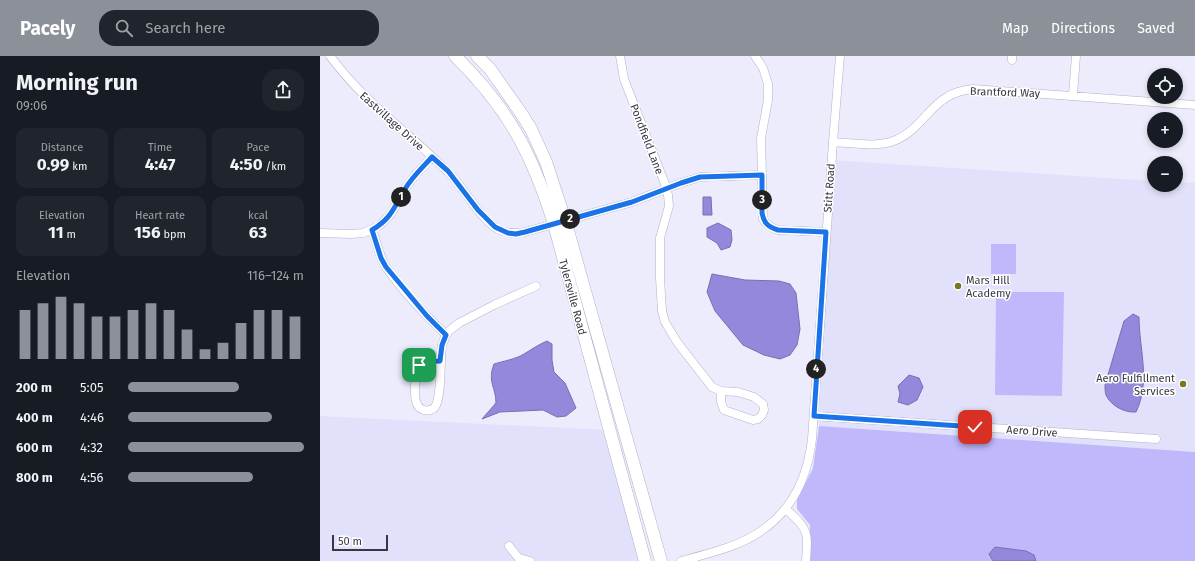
<!DOCTYPE html>
<html lang="en">
<head>
<meta charset="utf-8">
<style>
	:root { --surface:#171b24; --page:#20242c; --text:#f1f3f6; --muted:#9ea1a6; --accent:#8c9099 }
	body { margin:0; font-family:"Fira Sans",sans-serif; background:var(--page); color:var(--text); height:100vh; display:flex; flex-direction:column; font-size:15px; white-space:nowrap }
	* { box-sizing:border-box; margin:0 }
	p { font-size:13px; color:var(--muted) }
	.icon { flex:none; width:22px; height:22px; fill:none; stroke:currentColor; stroke-width:2; stroke-linecap:round; stroke-linejoin:round }
	.map { position:relative; flex:1; overflow:hidden }
	.details { display:flex; flex-direction:column; background:var(--surface); width:320px }
	.details>* { flex:none }
	.controls { position:absolute; left:827px; top:12px; display:grid; gap:8px }
	.controls a { display:grid; place-items:center; width:36px; height:36px; border-radius:50%; background:var(--surface); box-shadow:0 2px 6px #0003; font-size:20px }
	.scale { position:absolute; left:12px; bottom:10px; width:56px; box-sizing:border-box; padding-left:4px; border:2px solid #383742; border-top:0; font-size:11px; line-height:14px; white-space:nowrap; color:#383742; -webkit-text-stroke:3px #fff; paint-order:stroke }
	.pin { position:absolute; display:grid; place-items:center; width:34px; height:34px; color:#fff; margin:-17px; border-radius:8px; box-shadow:0 2px 6px #0006 }
	.km { position:absolute; width:20px; height:20px; margin:-10px; border-radius:50%; background:#222; color:#fff; font-size:11px; line-height:20px; text-align:center }
	.round { display:grid; place-items:center; flex:none; width:42px; height:42px; border-radius:16px; background:var(--page) }
	.summary { display:flex; align-items:center; justify-content:space-between; height:68px; padding:0 16px }
	h1 { font-size:22px; font-weight:700; line-height:30px }
	.figures { display:grid; grid-template-columns:repeat(3,1fr); gap:6px; height:68px; padding:4px 16px }
	.figures div { display:grid; align-content:center; border-radius:10px; background:var(--page); text-align:center }
	.figures b { font-size:17px; font-weight:700 }
	.figures small { font-size:11px; font-weight:400 }
	.figures p { font-size:11px }
	.chart { height:112px; padding:8px 16px }
	.chart p { display:flex; justify-content:space-between }
	.chart svg { width:100%; height:72px; margin-top:4px; stroke:var(--accent); stroke-width:6 }
	ul { padding:0 16px; list-style:none; font-size:13px }
	li { display:grid; grid-template-columns:64px 48px 1fr; align-items:center; height:30px }
	li i { height:10px; border-radius:5px; background:var(--accent) }
	header { display:flex; align-items:center; gap:24px; box-sizing:border-box; height:56px; padding:0 20px; background:var(--accent); color:#fff }
	header strong { font-size:19px }
	nav { display:flex; gap:22px; margin-inline-start:auto; font-size:14px }
	.search { width:280px; height:36px; background:var(--page); display:flex; align-items:center; gap:10px; box-sizing:border-box; padding:0 14px; border-radius:16px; color:var(--muted); font-size:15px }
	main { display:flex; flex:1; min-height:0 }
	.map>svg:first-child { display:block }
	.built { fill:#e2e1fc }
	.green { fill:#bfb9fc }
	.water { fill:#9289dc; stroke:#7770ae }
	.lines { fill:none; stroke-linecap:round; stroke-linejoin:round }
	.minor-casing { stroke:#b2b1ca; stroke-width:9 }
	.secondary-casing { stroke:#b2b1ca; stroke-width:13 }
	.minor { stroke:#fff; stroke-width:8 }
	.secondary { stroke:#fff; stroke-width:12 }
	.route-casing { stroke:#fff; stroke-width:8 }
	.route { stroke:#1a73e8; stroke-width:5 }
	.poi-dot { fill:#7a781e; stroke:#fff; stroke-width:1.5 }
	.labels { text-anchor:middle; stroke-width:3; stroke-linejoin:round; paint-order:stroke }
	.street-label { font-size:11px; fill:#383742; stroke:#fff }
	.poi-label { font-size:11px; fill:#383742; stroke:#fff; text-anchor:start }
</style>
</head>
<body>
<header>
<strong>Pacely</strong>
<div class="search"><svg class="icon" aria-label="search" viewBox="0 0 24 24"><circle cx="10" cy="10" r="6"/><path d="M15 15l6 6"/></svg>Search here</div>
<nav><a>Map</a><a>Directions</a><a>Saved</a></nav>
</header>
<main>
<section class="details">
<div class="summary"><div><h1>Morning run</h1><p>09:06</p></div><a class="round"><svg class="icon" aria-label="share" viewBox="0 0 24 24"><path d="M12 15V3M7 8l5-5 5 5M5 13v7h14v-7"/></svg></a></div>
<div class="figures">
<div><p>Distance</p><b>0.99<small> km</small></b></div>
<div><p>Time</p><b>4:47</b></div>
<div><p>Pace</p><b>4:50<small> /km</small></b></div>
</div>
<div class="figures">
<div><p>Elevation</p><b>11<small> m</small></b></div>
<div><p>Heart rate</p><b>156<small> bpm</small></b></div>
<div><p>kcal</p><b>63</b></div>
</div>
<div class="chart"><p><span>Elevation</span>116–124 m</p>
<svg viewBox="0 0 160 44" preserveAspectRatio="none"><path d="M5 44V14M15 44V10M25 44V6M35 44V10M45 44V18M55 44V18M65 44V14M75 44V10M85 44V14M95 44V26M105 44V38M115 44V34M125 44V22M135 44V14M145 44V14M155 44V18"/></svg>
</div>
<ul>
<li><b>200 m</b>5:05<i style="width:63%"></i></li>
<li><b>400 m</b>4:46<i style="width:82%"></i></li>
<li><b>600 m</b>4:32<i style="width:100%"></i></li>
<li><b>800 m</b>4:56<i style="width:71%"></i></li>
</ul>
</section>
<div class="map">
<svg width="875" height="505" viewBox="0 0 875 505">
	<rect width="100%" height="100%" fill="#edecfd"/>
	<path class="built" d="M511,104L834,125V129H856V126L875,127V396L499,370L500,356L494,355Z
		M0,360L289,374L325,505H0Z"/>
	<path class="green" d="M671,188H696V218H671Z
		M676,236H744L742,340L675,339Z
		M499,370L875,396V505H488L490,469L477,453V444L493,412Z"/>
	<path class="water" d="M383,141H391L392,159H383Z
		M398,167L411,174L412,184L410,191L401,194L397,187L387,181V172Z
		M392,218L425,224L459,225L470,228L476,237L480,273L477,289L470,299L460,303L444,299L423,289L395,255L387,236Z
		M813,258L819,261C819,293 831,325 816,356C805,357 791,350 786,339C785,336 785,332 785,329L804,265Z
		M227,285L232,288V304L234,316L245,327L256,352L246,360L237,361L223,354L180,356L162,363L176,347C176,331 167,326 174,308C184,305 196,303 204,298C212,293 218,289 227,285Z
		M589,319L599,322L603,331L597,344L588,349L578,346L580,338L578,330Z
		M675,491L706,495L714,499L716,505H673L669,498Z"/>
	<g class="lines">
		<defs>
			<path id="minor" d="M10,0C43,45 88,76 127,115C145,132 156,158 176,172C186,178 195,178 205,176L312,146L361,127L380,121L441,119
				M300,0L304,23L345,128L348,139L349,150L340,182V222L342,255L345,266L357,286L392,331L401,335L418,336L434,341L443,348L444,354L442,359L438,363L433,364L404,354L401,346V335
				M435,0L443,12L448,28V44L441,82L443,163C447,169 451,172 458,174L506,176
				M692,4V0
				M753,39L756,0
				M513,86C533,87 557,92 576,84C598,75 608,52 627,41C635,36 644,34 653,33L875,49
				M52,174C57,186 59,200 66,211C83,236 105,258 126,279
				M0,177L31,178L43,177L59,170L71,158L85,133L95,119L112,101
				M120,305C114,305 104,304 99,309C95,313 94,339 96,345C97,350 100,353 104,354C107,355 113,354 115,351C122,341 120,302 122,289L126,279L130,274L139,267L174,249L216,230
				M494,360L836,383
				M466,453C489,474 488,475 486,505
				M189,490L201,505
				M199,502L210,505
				M361,505C376,501 391,497 406,492C458,475 486,437 492,383L513,86L520,0"/>
			<path id="secondary" d="M135,0C188,52 212,97 234,168L325,505
				M157,0L170,13L201,57L211,73L226,106L245,164L341,505"/>
		</defs>
		<use href="#minor" class="minor-casing"/>
		<use href="#secondary" class="secondary-casing"/>
		<use href="#minor" class="minor"/>
		<use href="#secondary" class="secondary"/>
	</g>
	<g class="lines">
		<defs>
			<path id="route" d="M99,309L105,306L120,305L122,289L126,279L107,260L66,211L61,202L52,174C72,162 74,151 85,133C92,121 103,111 112,101L128,115L158,154L175,171L188,177L196,178L205,176L312,146L361,127L380,121L442,119V157C444,167 448,171 458,174L506,176L494,360L655,371"/>
		</defs>
		<use href="#route" class="route-casing"/>
		<use href="#route" class="route"/>
	</g>
	<g class="poi-dot">
		<circle cx="638" cy="230" r="4"/>
		<circle cx="863" cy="328" r="4"/>
	</g>
	<g class="labels">
		<g class="street-label">
			<text transform="translate(685 36) rotate(2)" y="4">Brantford Way</text>
			<text transform="translate(72 65) rotate(42)" y="4">Eastvillage Drive</text>
			<text transform="translate(327 83) rotate(69)" y="4">Pondfield Lane</text>
			<text transform="translate(509 132) rotate(-86)" y="4">Stitt Road</text>
			<text transform="translate(253 241) rotate(75)" y="4">Tylersville Road</text>
			<text transform="translate(712 375) rotate(4)" y="4">Aero Drive</text>
		</g>
		<g class="poi-label">
			<text x="646" y="228">Mars Hill<tspan x="646" dy="13">Academy</tspan></text>
			<text x="855" y="326" text-anchor="end">Aero Fulfillment<tspan x="855" dy="13">Services</tspan></text>
		</g>
	</g>
</svg>
<div class="controls">
<a><svg class="icon" aria-label="locate" viewBox="0 0 24 24"><circle cx="12" cy="12" r="6"/><path d="M12 2v4M12 18v4M2 12h4M18 12h4"/></svg></a>
<a>+</a>
<a>−</a>
</div>
<div class="scale">50 m</div>
<div class="pin" style="left:99px;top:309px;background:#1e9e55"><svg class="icon" aria-label="arrive" viewBox="0 0 24 24"><path d="M6 21V4h12l-3 4 3 4H6"/></svg></div>
<div class="pin" style="left:655px;top:371px;background:#d93025"><svg class="icon" aria-label="check" viewBox="0 0 24 24"><path d="M5 12l5 5 9-10"/></svg></div>
<b class="km" style="left:81px;top:141px">1</b>
<b class="km" style="left:250px;top:163px">2</b>
<b class="km" style="left:442px;top:144px">3</b>
<b class="km" style="left:496px;top:313px">4</b>
</div>
</main>
</body>
</html>
